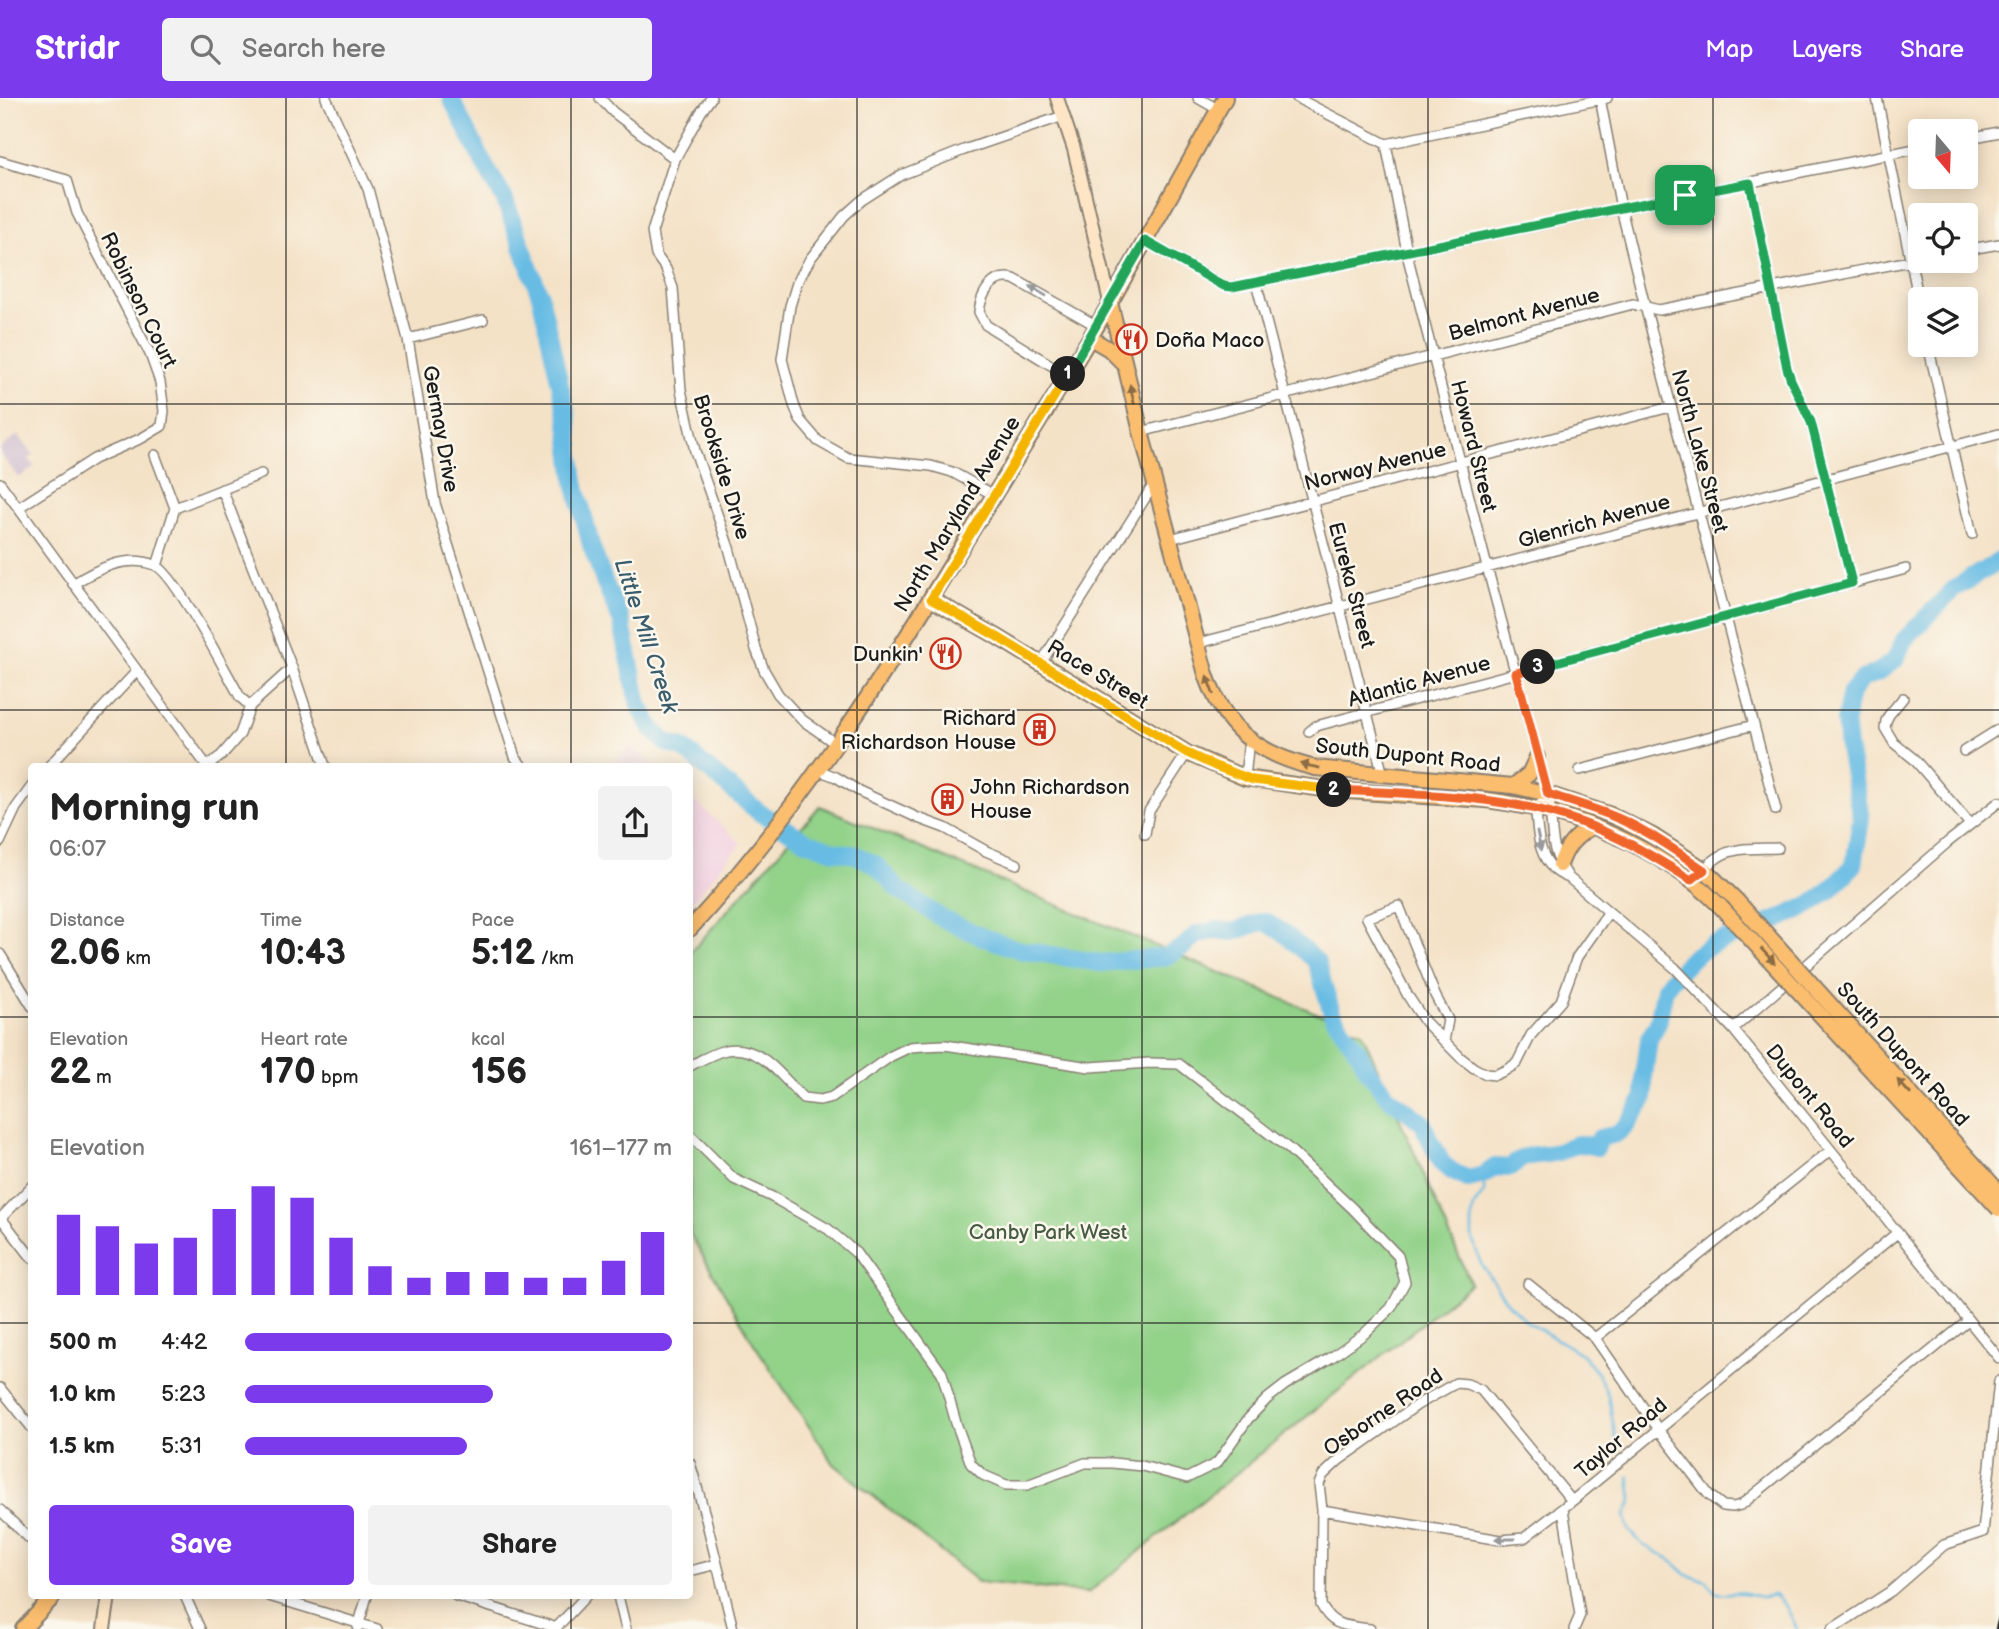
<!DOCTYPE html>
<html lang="en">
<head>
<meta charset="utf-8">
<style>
	:root { --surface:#fff; --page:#f2f2f2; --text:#222; --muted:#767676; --accent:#7c3aed }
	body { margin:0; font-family:"Balsamiq Sans",sans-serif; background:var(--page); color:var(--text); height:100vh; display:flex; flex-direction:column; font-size:26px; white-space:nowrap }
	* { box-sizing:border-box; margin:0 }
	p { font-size:23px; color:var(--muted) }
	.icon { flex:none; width:38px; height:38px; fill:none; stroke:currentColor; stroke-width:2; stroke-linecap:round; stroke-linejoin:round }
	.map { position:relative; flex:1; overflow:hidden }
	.details { position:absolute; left:28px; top:665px; width:665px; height:836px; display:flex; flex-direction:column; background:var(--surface); border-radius:7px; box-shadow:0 4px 18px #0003 }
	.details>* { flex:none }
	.needle { width:46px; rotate:161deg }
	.fabs { position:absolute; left:1908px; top:21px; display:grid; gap:14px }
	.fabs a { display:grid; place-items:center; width:70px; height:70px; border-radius:7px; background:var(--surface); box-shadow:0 4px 18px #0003; font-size:35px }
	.pin { position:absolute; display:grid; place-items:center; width:60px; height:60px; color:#fff; margin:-30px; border-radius:14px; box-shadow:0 4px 10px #0006 }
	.km { position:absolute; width:35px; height:35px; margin:-18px; border-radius:50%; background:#222; color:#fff; font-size:19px; line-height:35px; text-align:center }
	.round { display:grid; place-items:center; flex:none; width:74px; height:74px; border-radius:7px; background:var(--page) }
	.headline { display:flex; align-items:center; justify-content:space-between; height:119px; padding:0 21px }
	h1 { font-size:38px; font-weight:600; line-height:52px }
	.figures { display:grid; grid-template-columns:repeat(3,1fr); gap:10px; height:119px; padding:7px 21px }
	.figures div { display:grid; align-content:center }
	.figures b { font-size:35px; font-weight:600 }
	.figures small { font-size:19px; font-weight:400 }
	.figures p { font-size:19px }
	.chart { height:196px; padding:14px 21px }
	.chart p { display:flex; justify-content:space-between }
	.chart svg { width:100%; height:126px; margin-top:7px; stroke:var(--accent); stroke-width:6 }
	.button { display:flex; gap:14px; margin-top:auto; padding:14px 21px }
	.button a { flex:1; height:80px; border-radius:7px; background:var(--accent); color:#fff; font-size:28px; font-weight:600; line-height:80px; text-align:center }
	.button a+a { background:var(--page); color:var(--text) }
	ul { padding:0 21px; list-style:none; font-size:23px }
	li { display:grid; grid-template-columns:112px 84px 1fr; align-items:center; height:52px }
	li i { height:18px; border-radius:9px; background:var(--accent) }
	header { display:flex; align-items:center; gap:42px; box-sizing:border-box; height:98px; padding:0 35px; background:var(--accent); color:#fff }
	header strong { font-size:33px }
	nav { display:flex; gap:38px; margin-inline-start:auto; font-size:24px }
	.search { width:490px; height:63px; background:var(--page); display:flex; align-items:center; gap:18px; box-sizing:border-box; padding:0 24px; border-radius:7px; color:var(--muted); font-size:26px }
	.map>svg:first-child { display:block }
	.built { fill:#f2cfe1 }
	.industrial { fill:#cfbdcf }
	.green { fill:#92d289; stroke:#577752; stroke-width:2 }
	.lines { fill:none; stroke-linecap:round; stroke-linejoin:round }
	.stream { stroke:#68bce4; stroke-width:2.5 }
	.river { stroke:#68bce4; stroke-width:18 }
	.street-casing { stroke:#887f72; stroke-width:12 }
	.secondary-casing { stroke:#887f72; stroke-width:16 }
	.primary-casing { stroke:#887f72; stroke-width:18 }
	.street { stroke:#fff; stroke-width:9 }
	.secondary { stroke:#fde5c5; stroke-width:12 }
	.primary { stroke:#fbbd6e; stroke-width:14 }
	.rail { stroke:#1c1c1c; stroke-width:2.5 }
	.primary-bridge-casing { stroke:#887f72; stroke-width:18; stroke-linecap:butt }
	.primary-bridge { stroke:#fbbd6e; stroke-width:14 }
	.oneway { fill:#999 }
	.oneway2 { fill:#8c6c45 }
	.split-1-casing { stroke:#fff; stroke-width:14 }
	.split-2-casing { stroke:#fff; stroke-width:14 }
	.split-3-casing { stroke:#fff; stroke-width:14 }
	.split-4-casing { stroke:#fff; stroke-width:14 }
	.split-1 { stroke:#22a559; stroke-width:9 }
	.split-2 { stroke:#f5b400; stroke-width:9 }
	.split-3 { stroke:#f0652b; stroke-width:9 }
	.split-4 { stroke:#22a559; stroke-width:9 }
	.grid { fill:none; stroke:#1c1c1c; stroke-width:2; stroke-opacity:0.55 }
	.labels { text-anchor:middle; stroke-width:5; stroke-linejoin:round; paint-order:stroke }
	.street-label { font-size:21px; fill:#1c1c1c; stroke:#fbf7ec }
	.poi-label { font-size:21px; fill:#1c1c1c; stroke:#fbf7ec; text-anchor:start }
	.park-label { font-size:21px; fill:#455c42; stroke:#fbf7ec }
	.water-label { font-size:23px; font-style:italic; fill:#3a5c6c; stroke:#fbf7ec }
</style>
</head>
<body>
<header>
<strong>Stridr</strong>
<div class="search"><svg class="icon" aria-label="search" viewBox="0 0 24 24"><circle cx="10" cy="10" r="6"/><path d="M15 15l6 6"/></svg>Search here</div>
<nav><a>Map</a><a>Layers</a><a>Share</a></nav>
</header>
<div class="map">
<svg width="1999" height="1531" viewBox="0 0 1999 1531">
	<rect width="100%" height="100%" fill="#fbf7ec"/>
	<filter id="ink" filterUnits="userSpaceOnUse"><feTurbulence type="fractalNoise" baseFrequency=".0143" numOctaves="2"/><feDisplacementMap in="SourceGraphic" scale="14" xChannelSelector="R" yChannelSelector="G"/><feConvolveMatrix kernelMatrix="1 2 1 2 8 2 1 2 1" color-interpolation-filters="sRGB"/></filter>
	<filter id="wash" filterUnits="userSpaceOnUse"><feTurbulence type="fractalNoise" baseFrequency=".00686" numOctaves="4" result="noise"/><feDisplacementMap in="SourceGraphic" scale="28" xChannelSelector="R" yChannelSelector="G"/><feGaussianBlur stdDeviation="1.57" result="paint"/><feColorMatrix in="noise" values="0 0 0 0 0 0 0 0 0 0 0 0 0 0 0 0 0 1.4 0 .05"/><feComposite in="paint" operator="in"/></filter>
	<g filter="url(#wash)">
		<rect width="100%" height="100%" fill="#f4e2c7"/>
		<path class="built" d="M631,647L655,668H610Z
			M690,699L741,745L690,806Z"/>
		<path class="industrial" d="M18,337L34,357L29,361L35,368L19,380L0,356V351Z"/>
		<path class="green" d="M820,708L1362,934L1471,1186L1088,1495L978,1484L834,1366L754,1246L690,1136V855Z"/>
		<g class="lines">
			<path class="stream" d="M1484,1077V1094L1474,1108L1472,1118V1140L1481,1166L1507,1204L1526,1223L1583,1257L1598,1276L1608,1297L1618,1353
				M1629,1379L1632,1401L1625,1418L1629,1432L1643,1447L1667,1459L1687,1477L1707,1483L1716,1495C1725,1496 1736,1494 1745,1495C1761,1498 1757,1501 1774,1497L1787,1510L1797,1531"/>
			<path class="river" d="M451,0L486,70L504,100L540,197L567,317L575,384L591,447L604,483L621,522L639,607L653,632L666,645L683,650L760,715L806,743L834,753L856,757L876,767L899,792L943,821L983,839L1020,852L1101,865L1165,859L1183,849L1196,837L1215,832L1233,834L1264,823L1284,835L1316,863L1333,918L1358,953L1368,973L1387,998L1423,1025L1426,1034L1442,1065L1453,1074L1468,1081L1484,1077L1495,1069L1510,1070C1526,1053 1538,1059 1558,1054C1566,1052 1571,1046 1579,1046C1585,1046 1591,1048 1597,1049L1600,1040L1616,1036L1626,1028L1644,1001V978L1649,941L1658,925L1665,890L1671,882L1693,859L1713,846L1777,822L1809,807L1830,792L1854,767L1861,720L1848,650L1845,623L1851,594L1862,581L1877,575L1895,562L1904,542L1955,490L1999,463"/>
		</g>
	</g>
	<g filter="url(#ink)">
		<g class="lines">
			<defs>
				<path id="street" d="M326,0L368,91L408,241L435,405L515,659L522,668
					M600,0L613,14L675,61
					M711,0L701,14L675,61L652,134L656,157L666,171L673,190L681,292L695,353L729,450L756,551L764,572L778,596L801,621L836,646
					M1198,0L1219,12
					M1297,0L1386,46L1607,0
					M1600,0L1621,110L1645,208L1776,712
					M1877,0L1920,208
					M1965,41L1999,34
					M1386,46L1409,164L1487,469L1548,696C1555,732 1546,747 1569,780
					M0,63L67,82L77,115L150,256L160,284L164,313L162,328L142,340L94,361L18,410
					M1750,85L1787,270L1791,282L1811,324L1852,486
					M1145,143L1224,188L1232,189L1920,50
					M1965,152L1999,146
					M1256,184L1383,677
					M408,241L483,222
					M1928,247L1972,436
					M1067,277L986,227L979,214C981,196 992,175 1014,181L1097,228
					M1141,334L1633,206L1659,212L1920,161
					M155,357L175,410L157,468
					M0,385L207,668L221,658L240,636L250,608L240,599C226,574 175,475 155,467C126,456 97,471 73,486
					M222,391L292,570L325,668
					M994,397L952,374L931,368L848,360L818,343L800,322L794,307L782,261L790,208L797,185L810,161L844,118L862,102L901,77L964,52L1063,18
					M175,410L261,376
					M1170,441L1670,309
					M1199,545L1999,336
					M1041,565L1154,386
					M1903,600L1889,617L1886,623L1885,630L1894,645L1914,661L1970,726
					M250,608L292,570
					M1309,634L1316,628L1906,471
					M1964,653L1999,631
					M49,668L136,574
					M818,672L836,679L859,693L918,720L945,730L986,753L1017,766
					M1580,672L1754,627
					M1245,680L1249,641
					M1548,696L1536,711C1537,738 1539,770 1569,780L1675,870L1733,931L1999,1260
					M1145,736L1149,713L1187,655
					M0,744L16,710L32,688
					M1691,782C1701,775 1708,766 1717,760C1733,748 1759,751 1778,750
					M0,856L32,908
					M1733,931L1948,744L1999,704
					M1444,943L1448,922L1435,897L1399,808L1367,820L1408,898L1425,924L1461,960L1474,970L1486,976L1495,977L1506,972L1517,965L1531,937L1561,903L1577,859L1608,815
					M690,968C701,962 713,955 726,952C761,946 781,978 803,1000L820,1002L832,999L891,958L910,949L923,948L945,947L1090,969L1150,965L1179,966L1289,1051L1352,1110L1398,1158L1405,1184L1391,1210L1364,1236L1332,1259L1285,1287L1267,1301L1248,1321L1217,1365L1187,1380L1142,1368L1112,1365H1085L1027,1387H1006L983,1377L971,1366L956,1325L942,1275L856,1155L828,1131L772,1099L734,1081L690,1037
					M1,1120L32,1160
					M0,1121L32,1088
					M1528,1186L1595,1240L1658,1331L1709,1397L1723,1408L1733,1409L1741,1407L1968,1223
					M1595,1240L1831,1052
					M0,1290L32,1330
					M690,1365L705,1417L733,1531
					M1563,1411L1580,1517L1574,1531
					M0,1412L32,1443
					M1322,1412L1501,1442L1524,1440L1572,1403L1897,1135
					M690,1473L717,1466
					M185,1498L200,1531
					M269,1498L377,1531
					M456,1498L557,1530
					M618,1498L626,1531
					M358,1529L367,1498
					M555,1531L586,1498
					M1370,1531C1346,1527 1333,1530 1321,1507L1322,1412L1319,1386L1323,1377L1339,1362L1417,1307L1456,1285L1467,1286L1481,1292L1572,1403
					M1832,1531L1891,1493L1944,1447L1983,1434L1999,1283"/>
				<path id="secondary" d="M1057,0L1074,51L1110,204
					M104,1531L109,1498"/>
				<path id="primary" d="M1110,204L1141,334L1205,573C1223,631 1258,656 1315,670L1513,688L1548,696L1611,717L1653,738L1705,772L1736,802
					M1090,240L1109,251L1124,266
					M931,501L996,538L1187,655L1245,680L1331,692L1486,702C1568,711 1662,749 1721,809
					M1513,688L1529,676L1537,659
					M1560,767C1566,748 1575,739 1591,729
					M690,831C800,712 887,573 971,434C1014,365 1057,296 1098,226C1141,151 1183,75 1225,0
					M23,1531L54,1498"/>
			</defs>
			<use href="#street" class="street-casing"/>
			<use href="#secondary" class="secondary-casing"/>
			<use href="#primary" class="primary-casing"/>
			<use href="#street" class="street"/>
			<use href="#secondary" class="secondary"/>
			<use href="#primary" class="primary"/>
			<path class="rail" d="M1996,1531L1999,1519"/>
			<defs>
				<path id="primary-bridge" d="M1736,802L1999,1094
					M1721,809L1999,1111"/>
			</defs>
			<use href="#primary-bridge" class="primary-bridge-casing"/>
			<use href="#primary-bridge" class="primary-bridge"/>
		</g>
		<defs><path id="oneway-solid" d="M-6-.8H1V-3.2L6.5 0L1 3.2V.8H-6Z" transform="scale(1.75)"/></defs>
		<g class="oneway">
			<use href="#oneway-solid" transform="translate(1038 193) rotate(-149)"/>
			<use href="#oneway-solid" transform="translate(1539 743) rotate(78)"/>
			<use href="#oneway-solid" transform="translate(1505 1441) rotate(-180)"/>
		</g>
		<g class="oneway2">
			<use href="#oneway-solid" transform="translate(1132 296) rotate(-103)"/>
			<use href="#oneway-solid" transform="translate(1210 587) rotate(-110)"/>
			<use href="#oneway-solid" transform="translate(1310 668) rotate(-168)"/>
			<use href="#oneway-solid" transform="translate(1768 858) rotate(47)"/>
			<use href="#oneway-solid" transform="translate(1904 989) rotate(-132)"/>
		</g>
	</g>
	<g class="lines" filter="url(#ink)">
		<defs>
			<path id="split-1" d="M1068,276L1145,143L1224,188L1232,189L1685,97"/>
			<path id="split-2" d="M1068,276L931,501L996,538L1187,655L1215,668L1253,682L1334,692"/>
			<path id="split-3" d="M1334,692C1413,696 1502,696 1577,723C1618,737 1655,759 1691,782L1704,772C1674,752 1644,730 1610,717C1590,709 1569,703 1548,696L1516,575L1538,569"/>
			<path id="split-4" d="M1538,569L1852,485L1811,324L1791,282L1787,270L1750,85L1685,97"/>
		</defs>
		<use href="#split-1" class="split-1-casing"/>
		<use href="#split-2" class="split-2-casing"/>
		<use href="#split-3" class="split-3-casing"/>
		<use href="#split-4" class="split-4-casing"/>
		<use href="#split-1" class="split-1"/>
		<use href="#split-2" class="split-2"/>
		<use href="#split-3" class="split-3"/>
		<use href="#split-4" class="split-4"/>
	</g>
	<path class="grid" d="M286,0V668M571,0V668M857,0V1531M1142,0V1531M1428,0V1531M1713,0V1531M0,306H1999M0,612H1999M0,919H32M690,919H1999M0,1225H32M690,1225H1999M286,1498V1531M571,1498V1531"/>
	<defs>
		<symbol id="restaurant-ring" viewBox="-11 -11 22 22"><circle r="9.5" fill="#fbf7ec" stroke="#c8321e" stroke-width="1.5"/><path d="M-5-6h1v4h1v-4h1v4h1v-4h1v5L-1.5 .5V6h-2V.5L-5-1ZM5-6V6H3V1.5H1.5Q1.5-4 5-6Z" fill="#c8321e"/></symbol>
		<symbol id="building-ring" viewBox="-11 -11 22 22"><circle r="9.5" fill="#fbf7ec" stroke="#c8321e" stroke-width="1.5"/><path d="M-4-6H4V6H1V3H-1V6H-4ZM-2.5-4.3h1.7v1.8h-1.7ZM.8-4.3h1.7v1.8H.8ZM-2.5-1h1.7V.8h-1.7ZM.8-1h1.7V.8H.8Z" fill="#c8321e"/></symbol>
	</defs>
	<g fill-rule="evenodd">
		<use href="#restaurant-ring" x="1114" y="224" width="35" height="35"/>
		<use href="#restaurant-ring" x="928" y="538" width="35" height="35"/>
		<use href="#building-ring" x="1022" y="614" width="35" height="35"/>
		<use href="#building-ring" x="930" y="684" width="35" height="35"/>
	</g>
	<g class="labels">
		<g class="street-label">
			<text transform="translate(139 202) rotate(64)" y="7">Robinson Court</text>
			<text transform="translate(1524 216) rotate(-15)" y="7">Belmont Avenue</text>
			<text transform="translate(441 331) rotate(80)" y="7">Germay Drive</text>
			<text transform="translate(1474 348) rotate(76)" y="7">Howard Street</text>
			<text transform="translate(1700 353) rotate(75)" y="7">North Lake Street</text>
			<text transform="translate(1375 368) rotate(-14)" y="7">Norway Avenue</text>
			<text transform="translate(722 369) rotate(73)" y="7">Brookside Drive</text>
			<text transform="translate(957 416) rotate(-59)" y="7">North Maryland Avenue</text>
			<text transform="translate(1594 423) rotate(-15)" y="7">Glenrich Avenue</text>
			<text transform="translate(1352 487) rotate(75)" y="7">Eureka Street</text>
			<text transform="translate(1098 576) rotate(31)" y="7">Race Street</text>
			<text transform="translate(1419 583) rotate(-15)" y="7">Atlantic Avenue</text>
			<text transform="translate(1408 657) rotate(6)" y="7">South Dupont Road</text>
			<text transform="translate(1903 956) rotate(48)" y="7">South Dupont Road</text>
			<text transform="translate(1810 998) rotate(51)" y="7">Dupont Road</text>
			<text transform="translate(1383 1314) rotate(-34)" y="7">Osborne Road</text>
			<text transform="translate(1621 1340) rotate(-40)" y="7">Taylor Road</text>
		</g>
		<g class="poi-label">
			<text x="1155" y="249">Doña Maco</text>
			<text x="923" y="563" text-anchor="end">Dunkin'</text>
			<text x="1016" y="627" text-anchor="end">Richard<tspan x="1016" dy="24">Richardson House</tspan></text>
			<text x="970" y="696">John Richardson<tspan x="970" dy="24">House</tspan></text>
		</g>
		<g class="park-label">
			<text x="1048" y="1141">Canby Park West</text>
		</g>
		<g class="water-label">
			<text transform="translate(647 538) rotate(72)" y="8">Little Mill Creek</text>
		</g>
	</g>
</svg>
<div class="fabs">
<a><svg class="needle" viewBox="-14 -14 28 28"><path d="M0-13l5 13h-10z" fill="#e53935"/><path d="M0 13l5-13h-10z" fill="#767676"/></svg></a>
<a><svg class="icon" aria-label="locate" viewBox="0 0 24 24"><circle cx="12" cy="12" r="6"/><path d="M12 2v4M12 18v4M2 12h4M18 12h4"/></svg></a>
<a><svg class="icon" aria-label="layers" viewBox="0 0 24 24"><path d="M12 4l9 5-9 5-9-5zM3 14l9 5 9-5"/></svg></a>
</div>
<div class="pin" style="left:1685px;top:97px;background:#1e9e55"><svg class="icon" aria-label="arrive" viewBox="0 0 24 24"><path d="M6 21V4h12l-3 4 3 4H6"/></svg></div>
<b class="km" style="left:1068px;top:276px">1</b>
<b class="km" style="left:1334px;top:692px">2</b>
<b class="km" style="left:1538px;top:569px">3</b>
<section class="details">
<div class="headline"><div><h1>Morning run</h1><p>06:07</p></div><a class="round"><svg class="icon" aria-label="share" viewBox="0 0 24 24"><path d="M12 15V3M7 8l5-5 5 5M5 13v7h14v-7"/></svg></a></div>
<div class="figures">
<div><p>Distance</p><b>2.06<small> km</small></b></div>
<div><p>Time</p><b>10:43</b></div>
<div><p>Pace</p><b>5:12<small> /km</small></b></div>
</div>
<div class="figures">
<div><p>Elevation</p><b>22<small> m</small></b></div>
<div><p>Heart rate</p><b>170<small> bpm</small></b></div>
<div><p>kcal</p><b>156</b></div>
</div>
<div class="chart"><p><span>Elevation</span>161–177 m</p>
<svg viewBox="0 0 160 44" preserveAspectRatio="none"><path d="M5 44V16M15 44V20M25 44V26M35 44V24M45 44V14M55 44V6M65 44V10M75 44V24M85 44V34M95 44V38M105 44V36M115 44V36M125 44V38M135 44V38M145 44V32M155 44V22"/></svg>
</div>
<ul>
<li><b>500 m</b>4:42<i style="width:100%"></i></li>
<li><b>1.0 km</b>5:23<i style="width:58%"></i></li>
<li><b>1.5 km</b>5:31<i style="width:52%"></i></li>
</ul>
<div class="button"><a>Save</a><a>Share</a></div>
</section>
</div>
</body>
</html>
